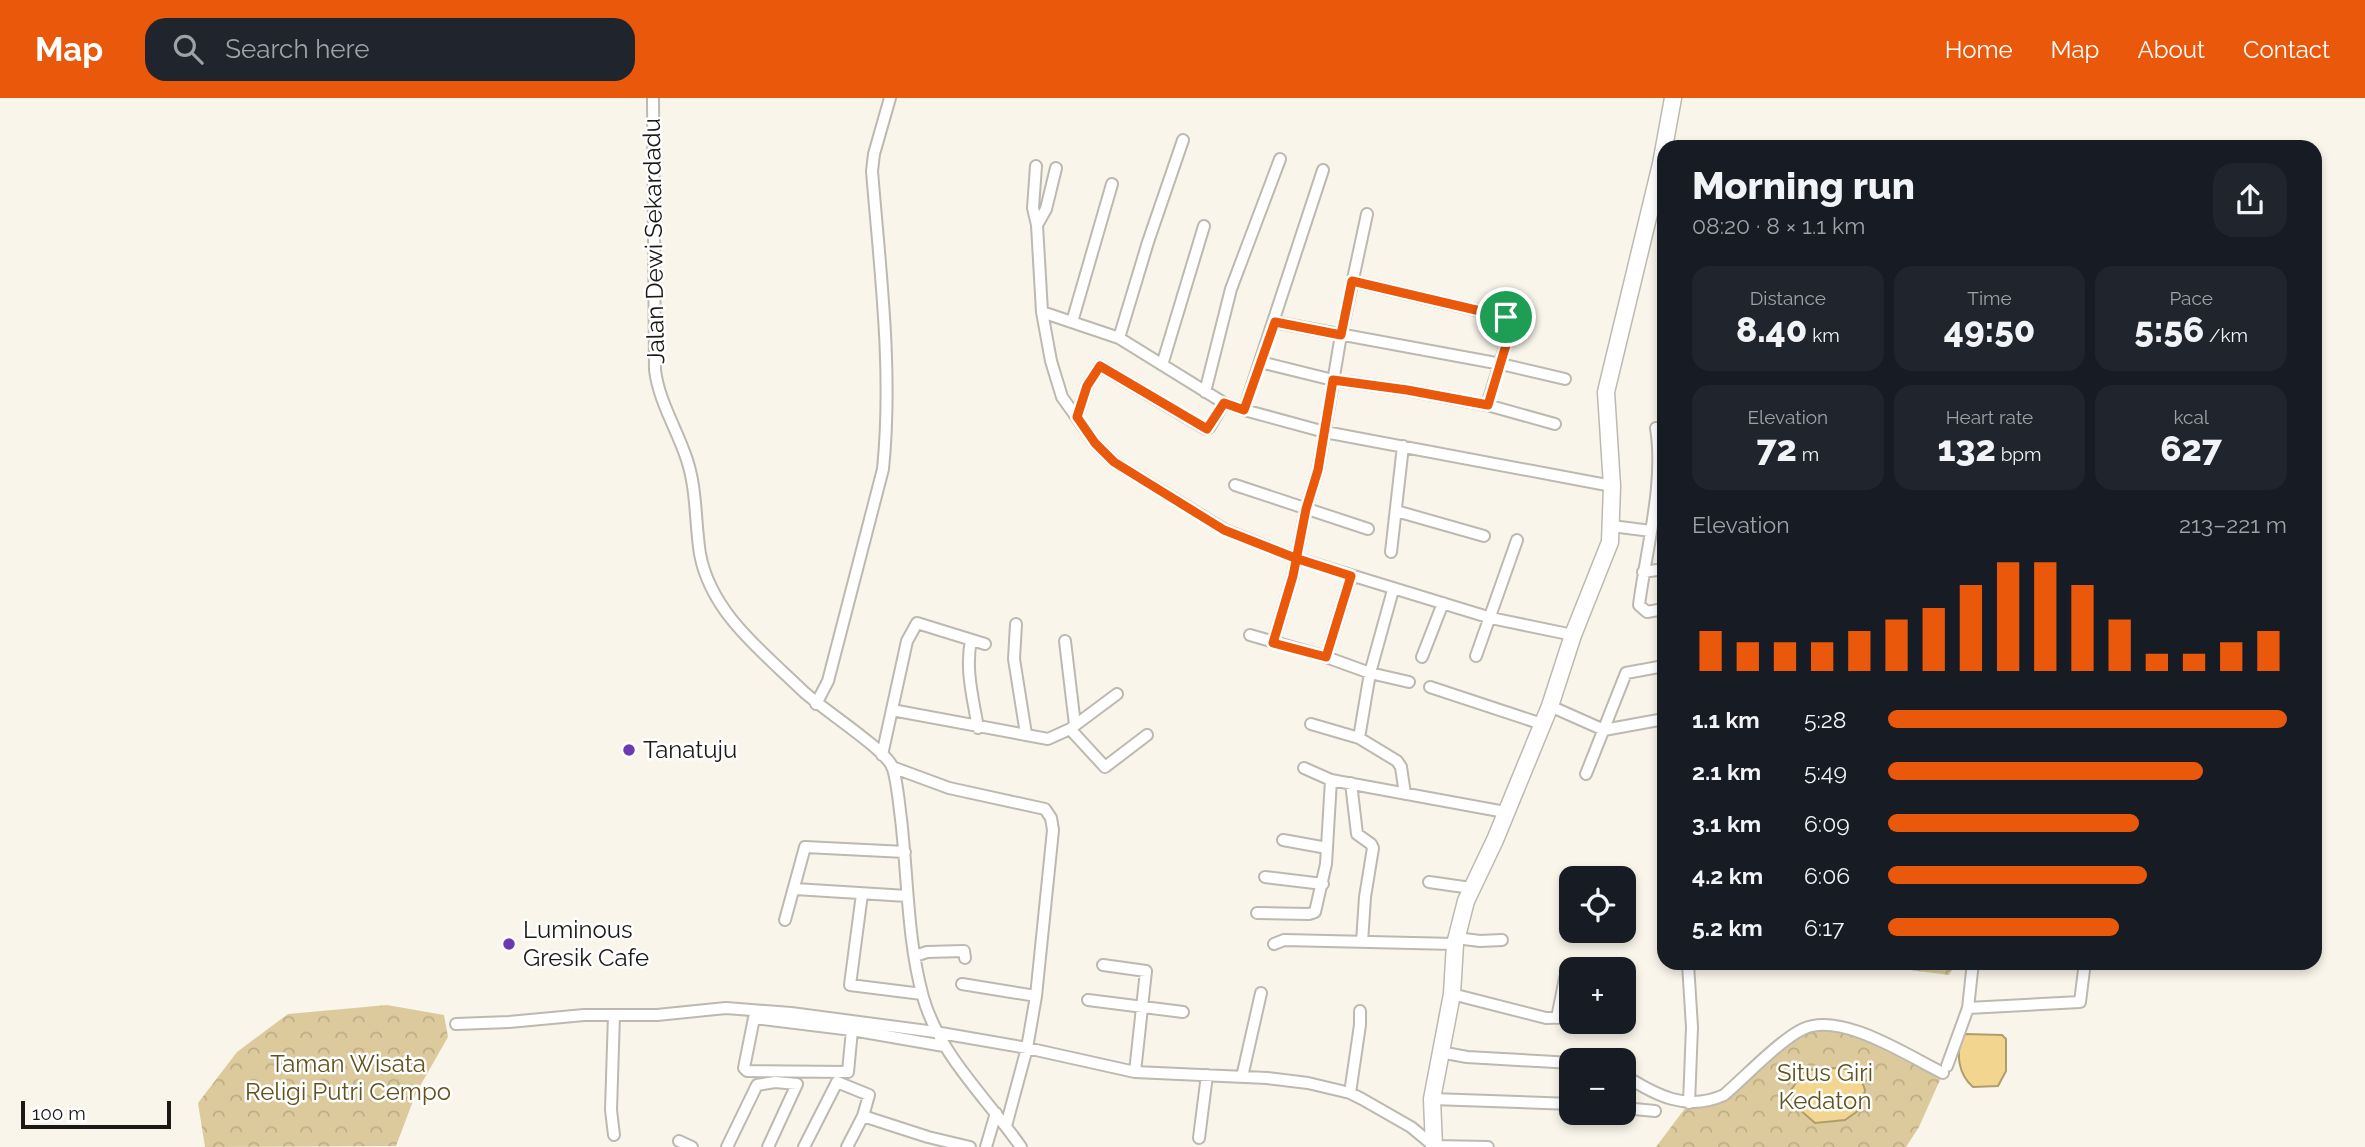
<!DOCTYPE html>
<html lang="en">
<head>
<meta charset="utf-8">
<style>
	:root { --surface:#171b24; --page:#20242c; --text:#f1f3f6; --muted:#9ea1a6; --accent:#ea580c }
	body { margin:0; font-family:Raleway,sans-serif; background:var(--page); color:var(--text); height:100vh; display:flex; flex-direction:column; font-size:26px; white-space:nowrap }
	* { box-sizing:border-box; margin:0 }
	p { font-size:23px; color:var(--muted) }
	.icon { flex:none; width:38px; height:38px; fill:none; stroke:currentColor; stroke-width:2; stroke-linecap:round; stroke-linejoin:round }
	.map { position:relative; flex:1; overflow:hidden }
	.side { position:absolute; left:1657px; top:42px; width:665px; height:830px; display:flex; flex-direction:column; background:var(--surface); border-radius:21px; box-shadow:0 4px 10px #0003 }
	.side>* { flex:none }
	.fabs { position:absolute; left:1559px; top:768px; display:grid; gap:14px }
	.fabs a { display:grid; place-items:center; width:77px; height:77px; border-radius:14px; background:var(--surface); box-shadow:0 4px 10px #0003; font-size:35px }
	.scale { position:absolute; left:21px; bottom:18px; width:150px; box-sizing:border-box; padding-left:7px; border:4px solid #1a1915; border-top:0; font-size:19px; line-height:24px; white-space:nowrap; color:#1a1915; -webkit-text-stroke:5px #fff; paint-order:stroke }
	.pin { position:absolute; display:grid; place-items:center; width:60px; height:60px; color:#fff; margin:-30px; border:4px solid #fff; border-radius:50%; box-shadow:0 2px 7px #0007 }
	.round { display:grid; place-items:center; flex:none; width:74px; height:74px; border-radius:21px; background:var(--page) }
	.head { display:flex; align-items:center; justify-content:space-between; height:119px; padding:0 35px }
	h1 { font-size:38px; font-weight:800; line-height:52px }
	.metrics { display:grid; grid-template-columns:repeat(3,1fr); gap:10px; height:119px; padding:7px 35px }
	.metrics div { display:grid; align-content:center; border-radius:18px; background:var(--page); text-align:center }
	.metrics b { font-size:35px; font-weight:800 }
	.metrics small { font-size:19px; font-weight:400 }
	.metrics p { font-size:19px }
	.chart { height:196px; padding:14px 35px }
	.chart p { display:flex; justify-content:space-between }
	.chart svg { width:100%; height:126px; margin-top:7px; stroke:var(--accent); stroke-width:6 }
	ul { padding:0 35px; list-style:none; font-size:23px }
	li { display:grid; grid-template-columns:112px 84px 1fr; align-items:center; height:52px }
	li i { height:18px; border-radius:9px; background:var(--accent) }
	header { display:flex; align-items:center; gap:42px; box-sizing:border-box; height:98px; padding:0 35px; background:var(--accent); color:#fff }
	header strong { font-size:33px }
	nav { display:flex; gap:38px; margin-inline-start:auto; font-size:24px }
	.search { width:490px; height:63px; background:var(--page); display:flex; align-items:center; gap:18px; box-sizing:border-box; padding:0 24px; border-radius:21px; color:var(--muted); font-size:26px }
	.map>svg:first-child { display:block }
	.park { fill:url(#park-crowns) }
	.water { fill:#f2d690; stroke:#b19d6b; stroke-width:2 }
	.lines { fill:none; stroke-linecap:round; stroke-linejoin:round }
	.street-casing { stroke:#bdb9b0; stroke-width:14 }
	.secondary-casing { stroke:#bdb9b0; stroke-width:19 }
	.street { stroke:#fff; stroke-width:10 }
	.secondary { stroke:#fff; stroke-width:16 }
	.route-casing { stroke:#fff; stroke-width:14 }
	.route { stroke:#ea580c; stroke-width:9 }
	.poi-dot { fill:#6b3ab1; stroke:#fff; stroke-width:2.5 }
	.labels { text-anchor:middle; stroke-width:5; stroke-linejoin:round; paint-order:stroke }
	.street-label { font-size:24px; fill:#1a1915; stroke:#fff }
	.poi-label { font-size:24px; fill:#1a1915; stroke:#fff; text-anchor:start }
	.park-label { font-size:24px; fill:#63501b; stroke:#fff }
</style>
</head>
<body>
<header>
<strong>Map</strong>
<div class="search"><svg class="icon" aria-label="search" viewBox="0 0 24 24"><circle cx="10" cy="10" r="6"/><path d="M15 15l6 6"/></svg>Search here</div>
<nav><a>Home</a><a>Map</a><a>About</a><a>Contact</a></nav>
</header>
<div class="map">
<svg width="2365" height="1049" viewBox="0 0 2365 1049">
	<defs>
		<pattern id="park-crowns" width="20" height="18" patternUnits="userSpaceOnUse" patternTransform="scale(1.75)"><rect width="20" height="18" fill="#ddca9c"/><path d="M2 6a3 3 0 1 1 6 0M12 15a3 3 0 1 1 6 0" fill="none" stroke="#bdad86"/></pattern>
	</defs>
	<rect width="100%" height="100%" fill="#f9f5ea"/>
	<path class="park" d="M1857,865H1956L1949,877Z
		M387,907L444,917L448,939L416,995L396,1048L205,1049L198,1005L237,954L288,916Z
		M1844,929L1943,975L1919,1029L1906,1049H1656L1689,1005L1711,1003L1805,930Z"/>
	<path class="water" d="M1966,936L2002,937L2006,941V973L1998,988L1973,989C1958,976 1956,956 1962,938Z
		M1837,970L1858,972L1865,992L1862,1010L1845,1022L1815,1025L1799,1011L1791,992L1805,972Z"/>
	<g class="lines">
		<defs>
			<path id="street" d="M653,0L655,272C659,304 677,331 687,362C697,392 695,425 700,456C711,515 762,553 803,593C822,611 882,649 892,668C897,680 899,707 901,721C908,780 907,841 923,899C940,958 987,1000 1021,1049
				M1036,68L1033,110L1037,127L1042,214L1051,263L1062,299L1095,345L1114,364L1225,432L1295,460L1491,520L1573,537
				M1037,127L1046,111L1056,70
				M1352,183L1505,219L1511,222L1512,227L1487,307
				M1042,214L1119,240L1224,305L1244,312L1325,334L1612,388
				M1072,224L1112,86
				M1274,224L1501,266L1565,281
				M1119,240L1148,144L1183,42
				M1260,264L1333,282L1407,292L1487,307L1555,326
				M1162,267L1204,128
				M1205,294L1231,191L1280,61
				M1244,312L1323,72
				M1077,319L1087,288L1100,268L1206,331L1209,330L1224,305
				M1656,330C1665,385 1646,452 1639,507L1647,514L1664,511
				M1235,387L1368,431
				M1396,413L1484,438
				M1612,428L1651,433
				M1391,454L1403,348
				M1643,474L1664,471
				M1016,526L1014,561L1026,636
				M1250,537L1326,559L1370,575L1409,584
				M971,542C965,572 973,600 978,630
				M1065,543L1075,627
				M1273,545L1293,478L1306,411L1318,372L1341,237L1367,116
				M1476,558L1517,442
				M1326,559L1351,478
				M1422,559L1443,505
				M1430,589L1542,626
				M816,606L828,583L883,371C893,272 880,172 872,73L874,56L890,0
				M1550,608L1604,632L1664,621
				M892,612L1048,641L1070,631L1117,596
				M1311,626L1359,640L1370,575L1393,492
				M1070,631L1105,669L1147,637
				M1359,640L1397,663L1401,669L1405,696
				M882,657L907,543L917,525L985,546
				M892,669L949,690L1045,711L1051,720L1053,732L1036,898L1027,950L1006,1028
				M1304,670L1331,682
				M1586,676L1626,575L1664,568
				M1351,685L1357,736L1371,746L1373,750L1365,799L1362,844
				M1283,742L1327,750
				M1265,779L1323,786
				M1429,784L1471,790
				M795,791L907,798
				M862,796L850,887L922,896
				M1257,815L1309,816L1315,814L1326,766L1331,682L1505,714
				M785,822L805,749L905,754
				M1456,840L1480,843L1502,842
				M1274,846L1284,842L1455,846
				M915,858L927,854L964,853L965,860
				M1688,866L1692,929L1689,1005
				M1103,867L1146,873L1135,974
				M962,886L1036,898
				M1452,896L1546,920L1572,919
				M1088,902L1183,914
				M1968,910L2080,904L2085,864
				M614,917L611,1012L614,1037
				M754,920L852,932L848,974L747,973L744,970Z
				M1557,920L1565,880
				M456,926L509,924L584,917H657L726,910L791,915L935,934L1027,950L1135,974L1267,980L1308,985L1350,995L1362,1001L1411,1029L1434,1048L1488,1049
				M852,932L944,948
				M1440,954L1467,959L1572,965
				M1947,968L1968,910L1973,864
				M1624,977C1655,997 1687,1014 1724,997C1745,979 1780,942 1803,931C1841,913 1908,958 1943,975
				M1242,979L1261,895
				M1350,995L1360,927V913
				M1432,1001L1572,1006
				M1624,1010L1655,1013
				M863,1018L928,1039L970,1049
				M1199,1040L1207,977
				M679,1043L692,1049
				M727,1049L757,987L775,984L797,986L768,1049
				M804,1049L837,984L869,997L863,1018L847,1049
				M986,1049L996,1015"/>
			<path id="secondary" d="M1434,1049L1432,1001L1452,896L1455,846L1466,803L1495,742L1550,608L1573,537L1610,444L1612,388L1606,294L1661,66L1673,0"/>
		</defs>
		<use href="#street" class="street-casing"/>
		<use href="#secondary" class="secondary-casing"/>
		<use href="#street" class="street"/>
		<use href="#secondary" class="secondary"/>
	</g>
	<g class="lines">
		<defs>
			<path id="route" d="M1506,219L1352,183L1341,237L1275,224L1244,312L1224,305L1207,331L1100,268L1087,288L1077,319L1095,345L1114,364L1224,432L1295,460L1351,478L1326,559L1273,545L1293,478L1306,411L1318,372L1333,282L1407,292L1488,307L1512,227L1506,219"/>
		</defs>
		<use href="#route" class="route-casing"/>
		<use href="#route" class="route"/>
	</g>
	<g class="poi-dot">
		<circle cx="629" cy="652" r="7"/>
		<circle cx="509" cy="846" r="7"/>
	</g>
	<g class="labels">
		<g class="street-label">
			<text transform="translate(654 143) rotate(-91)" y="8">Jalan Dewi Sekardadu</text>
		</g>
		<g class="poi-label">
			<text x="643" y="660">Tanatuju</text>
			<text x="523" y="840">Luminous<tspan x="523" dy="28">Gresik Cafe</tspan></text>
		</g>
		<g class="park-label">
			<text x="348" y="974">Taman Wisata<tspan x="348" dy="28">Religi Putri Cempo</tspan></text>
			<text x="1825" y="983">Situs Giri<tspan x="1825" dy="28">Kedaton</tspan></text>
		</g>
	</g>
</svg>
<div class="fabs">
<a><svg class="icon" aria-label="locate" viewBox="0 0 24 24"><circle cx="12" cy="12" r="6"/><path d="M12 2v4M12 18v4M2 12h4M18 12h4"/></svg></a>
<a>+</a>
<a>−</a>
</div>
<div class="scale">100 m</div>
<div class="pin" style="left:1506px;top:219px;background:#1e9e55"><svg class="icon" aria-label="arrive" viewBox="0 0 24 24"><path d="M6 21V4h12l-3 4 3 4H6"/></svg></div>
<section class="side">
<div class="head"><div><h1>Morning run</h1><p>08:20 · 8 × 1.1 km</p></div><a class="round"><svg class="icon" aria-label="share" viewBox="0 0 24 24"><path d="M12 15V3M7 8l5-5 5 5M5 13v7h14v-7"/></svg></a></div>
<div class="metrics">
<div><p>Distance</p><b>8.40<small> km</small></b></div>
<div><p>Time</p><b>49:50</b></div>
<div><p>Pace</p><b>5:56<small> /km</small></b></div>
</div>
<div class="metrics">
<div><p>Elevation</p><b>72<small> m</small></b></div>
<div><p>Heart rate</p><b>132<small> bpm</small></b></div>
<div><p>kcal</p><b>627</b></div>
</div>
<div class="chart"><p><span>Elevation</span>213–221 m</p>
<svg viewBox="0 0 160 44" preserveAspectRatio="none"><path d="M5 44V30M15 44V34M25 44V34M35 44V34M45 44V30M55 44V26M65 44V22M75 44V14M85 44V6M95 44V6M105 44V14M115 44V26M125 44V38M135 44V38M145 44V34M155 44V30"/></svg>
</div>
<ul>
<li><b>1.1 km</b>5:28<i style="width:100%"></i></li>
<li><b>2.1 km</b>5:49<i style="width:79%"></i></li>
<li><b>3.1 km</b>6:09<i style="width:63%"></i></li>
<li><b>4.2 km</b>6:06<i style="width:65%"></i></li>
<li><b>5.2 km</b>6:17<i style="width:58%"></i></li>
</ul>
</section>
</div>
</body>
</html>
